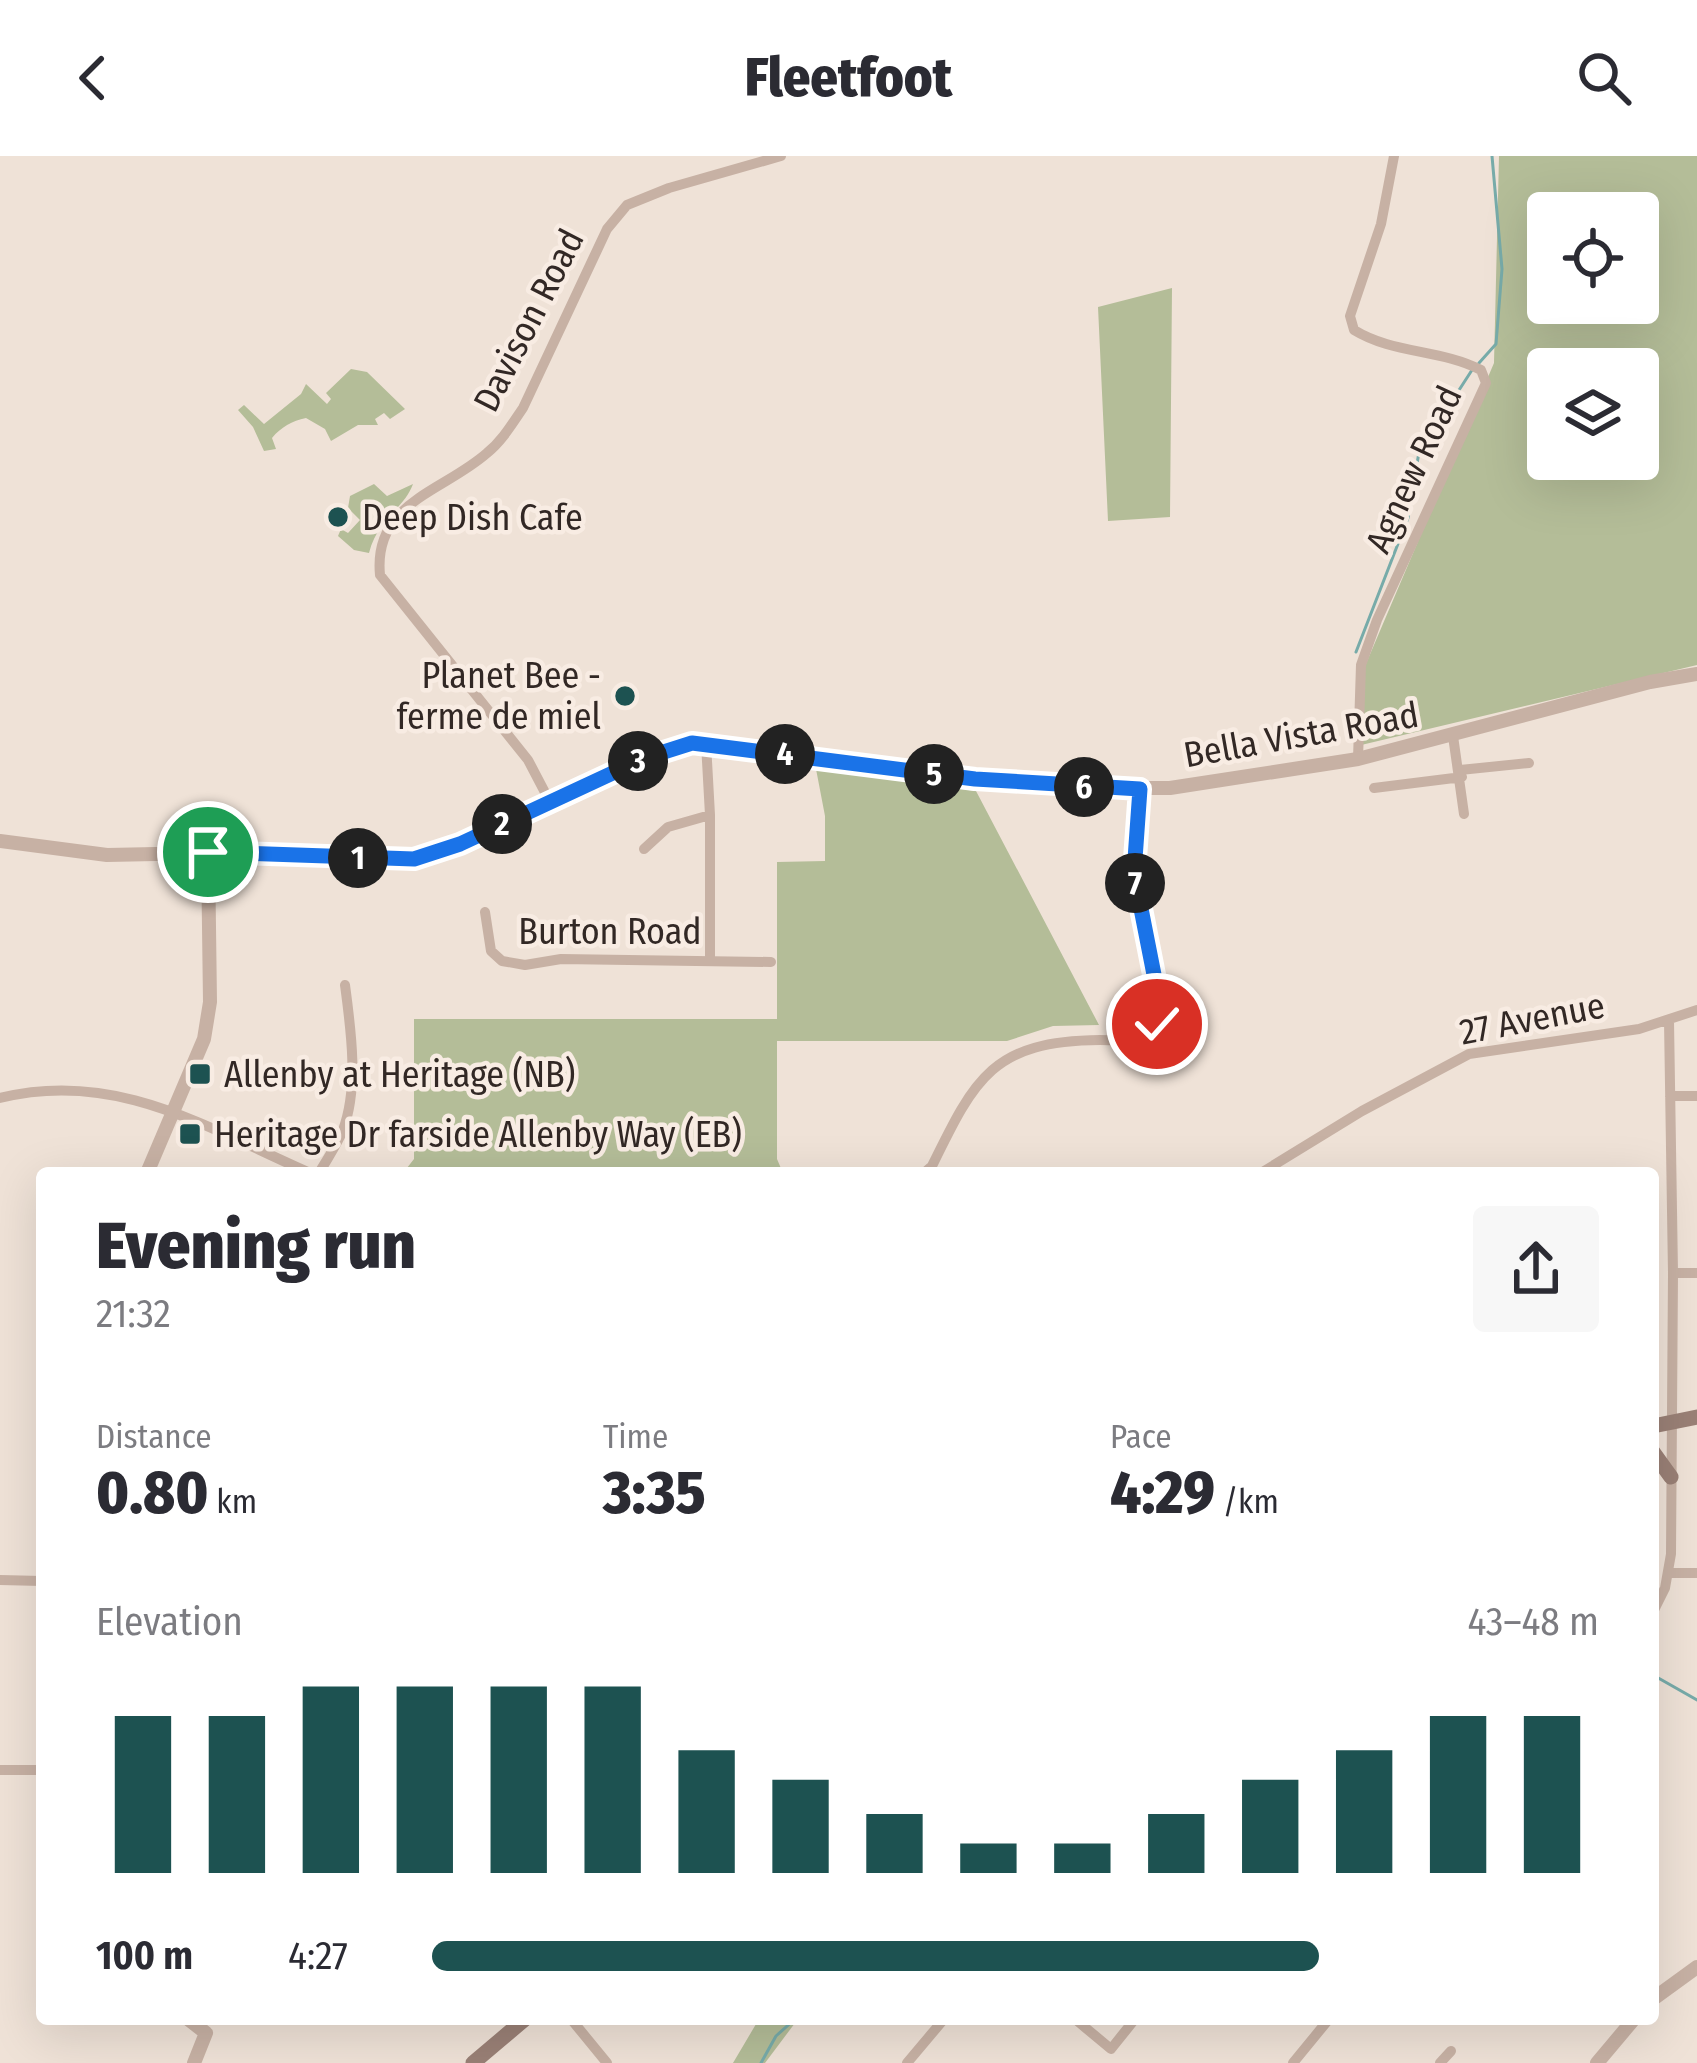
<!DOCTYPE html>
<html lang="en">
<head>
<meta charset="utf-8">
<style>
	:root { --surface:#fff; --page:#f7f7f7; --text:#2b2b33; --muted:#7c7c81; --accent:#1d5251 }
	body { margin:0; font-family:"Fira Sans Condensed",sans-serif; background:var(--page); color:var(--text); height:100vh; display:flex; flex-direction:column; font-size:45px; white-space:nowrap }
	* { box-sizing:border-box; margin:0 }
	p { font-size:39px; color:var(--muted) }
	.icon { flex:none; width:66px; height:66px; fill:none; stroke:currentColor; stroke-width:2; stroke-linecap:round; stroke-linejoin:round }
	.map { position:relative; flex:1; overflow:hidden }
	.drawer { position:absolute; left:36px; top:1011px; width:1623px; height:858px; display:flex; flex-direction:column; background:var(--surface); border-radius:12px; box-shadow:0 12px 48px #0002 }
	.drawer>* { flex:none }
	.buttons { position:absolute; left:1527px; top:36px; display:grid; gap:24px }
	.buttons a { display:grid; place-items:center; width:132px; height:132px; border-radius:12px; background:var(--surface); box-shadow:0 12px 48px #0002; font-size:60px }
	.pin { position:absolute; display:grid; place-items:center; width:102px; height:102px; color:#fff; margin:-51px; border:6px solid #fff; border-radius:50%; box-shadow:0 3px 12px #0007 }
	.km { position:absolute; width:60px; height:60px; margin:-30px; border-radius:50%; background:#222; color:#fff; font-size:33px; line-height:60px; text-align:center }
	.round { display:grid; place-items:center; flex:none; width:126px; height:126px; border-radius:12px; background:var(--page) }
	.summary { display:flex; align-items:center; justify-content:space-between; height:204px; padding:0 60px }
	h1 { font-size:66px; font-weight:800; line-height:90px }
	.stats { display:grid; grid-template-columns:repeat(3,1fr); gap:18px; height:204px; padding:12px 60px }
	.stats div { display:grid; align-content:center }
	.stats b { font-size:60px; font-weight:800 }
	.stats small { font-size:33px; font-weight:400 }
	.stats p { font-size:33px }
	.chart { height:336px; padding:24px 60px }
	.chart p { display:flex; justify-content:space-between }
	.chart svg { width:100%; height:216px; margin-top:12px; stroke:var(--accent); stroke-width:6 }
	ul { padding:0 60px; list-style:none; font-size:39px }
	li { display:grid; grid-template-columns:192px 144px 1fr; align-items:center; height:90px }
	li i { height:30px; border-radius:15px; background:var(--accent) }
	header { display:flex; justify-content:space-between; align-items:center; height:156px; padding:0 60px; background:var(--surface); font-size:54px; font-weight:800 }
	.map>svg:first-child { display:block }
	.green { fill:#b4bd98; fill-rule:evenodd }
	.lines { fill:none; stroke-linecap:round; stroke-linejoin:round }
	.stream { stroke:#77aba9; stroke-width:3 }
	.minor { stroke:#c7b1a4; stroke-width:10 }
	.tertiary { stroke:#c7b1a4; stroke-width:14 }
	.secondary { stroke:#9a8076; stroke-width:15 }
	.route-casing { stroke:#fff; stroke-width:24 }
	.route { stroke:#1a73e8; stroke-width:15 }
	.poi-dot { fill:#1d5251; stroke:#f8ece3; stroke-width:4.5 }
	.labels { text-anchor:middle; stroke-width:9; stroke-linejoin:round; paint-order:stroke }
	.street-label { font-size:36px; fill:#322825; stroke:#f8ece3 }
	.poi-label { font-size:36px; fill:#322825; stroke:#f8ece3; text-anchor:start }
</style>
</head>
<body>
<header><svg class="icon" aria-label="back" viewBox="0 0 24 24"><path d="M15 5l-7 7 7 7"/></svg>Fleetfoot<svg class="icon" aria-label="search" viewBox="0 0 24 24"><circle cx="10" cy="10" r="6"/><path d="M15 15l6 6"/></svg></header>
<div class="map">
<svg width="1697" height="1907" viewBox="0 0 1697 1907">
	<rect width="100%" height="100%" fill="#efe2d7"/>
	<path class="green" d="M1499,0H1697V509L1357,590L1365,510L1494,207ZM1548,57H1638V147H1548ZM1548,213H1638V303H1548Z
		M1172,132L1170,361L1108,365L1098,151Z
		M351,213L367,216L405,253L390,263L384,257L375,263L378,269H358L331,285L325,273L306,262C292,265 281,271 272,282L276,293L264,295L253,271L238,254L244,249L264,268L301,238L306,228L327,248L331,243L326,237Z
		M374,328L387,340L413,328C404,353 378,362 369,397L354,394L338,380L341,373L348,377L360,364L348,352L350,340Z
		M816,613L976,635L1099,869L1053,870L1007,885H777V1003L783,1017H403L414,1003V863H777V706L825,705V660Z
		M759,1863H798L765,1907H733Z"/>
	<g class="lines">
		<path class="stream" d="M1479,207L1496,188L1502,113L1492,0
			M1356,496L1408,362L1419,296L1472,214
			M1653,1519L1697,1544
			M761,1907L776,1880L795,1863"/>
		<path class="minor" d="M1453,580L1464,658
			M706,587L710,659V805
			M1358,603L1361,509L1377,464L1486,227L1481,214C1440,193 1393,198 1354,174L1350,160L1381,68L1394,0
			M1460,614L1529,607
			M1374,632L1462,621
			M550,646L528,604L380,419C373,346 443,336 487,297C502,285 512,268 523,252L607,73L627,49L669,32L781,0
			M644,693L668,671L710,659
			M485,756L491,795L502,805L525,809L561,803L771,806
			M1670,940H1697
			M0,942C116,913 207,972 310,1017
			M319,1017C327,1003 337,989 343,974C359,931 351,874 345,829
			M924,1017L932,1010C975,922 993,885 1100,884C1120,884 1139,887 1155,874L1158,844L1134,717L1140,633
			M1261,1017L1362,955L1469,898L1639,873L1697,854
			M1673,1117H1697
			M1669,1417H1697
			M0,1424L42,1425
			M1653,1456L1665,1432L1671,1398L1673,1117L1669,865
			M0,1614H42
			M571,1863L607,1907
			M1075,1863L1111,1893L1135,1863
			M907,1907L944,1863
			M1293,1907L1329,1863
			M1440,1907L1451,1895"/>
		<path class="tertiary" d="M0,685L107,699L254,696L414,703L460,688L645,602L692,587L975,623L1098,632H1170L1358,603L1650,526L1697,518
			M147,1017L204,883L210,846L208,696
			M1653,1843L1697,1811
			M188,1863L206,1877L194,1907
			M1597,1907L1634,1863"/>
		<path class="secondary" d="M1653,1270L1697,1261
			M1653,1296L1671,1321
			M473,1907L525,1863"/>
	</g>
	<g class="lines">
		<defs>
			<path id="route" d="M208,696L414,703L460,688L645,602L692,587L975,623L1140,633L1134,717L1159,844L1157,868"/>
		</defs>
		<use href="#route" class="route-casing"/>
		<use href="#route" class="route"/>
	</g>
	<g class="poi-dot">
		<circle cx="338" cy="361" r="12"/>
		<circle cx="625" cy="540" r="12"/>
		<rect x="188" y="906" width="24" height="24" rx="6"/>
		<rect x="178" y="966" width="24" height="24" rx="6"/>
	</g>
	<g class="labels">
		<g class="street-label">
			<text transform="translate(528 164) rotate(-63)" y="13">Davison Road</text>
			<text transform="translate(1413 313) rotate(-65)" y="13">Agnew Road</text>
			<text transform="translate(1301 578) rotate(-10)" y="13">Bella Vista Road</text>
			<text x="610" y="788">Burton Road</text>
			<text transform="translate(1532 862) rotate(-11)" y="13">27 Avenue</text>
		</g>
		<g class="poi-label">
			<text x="362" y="374">Deep Dish Cafe</text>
			<text x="601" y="532" text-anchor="end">Planet Bee -<tspan x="601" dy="41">ferme de miel</tspan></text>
			<text x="224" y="931">Allenby at Heritage (NB)</text>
			<text x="214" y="991">Heritage Dr farside Allenby Way (EB)</text>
		</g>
	</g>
</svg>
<div class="buttons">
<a><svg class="icon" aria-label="locate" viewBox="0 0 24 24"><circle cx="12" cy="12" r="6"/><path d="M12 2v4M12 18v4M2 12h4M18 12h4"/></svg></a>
<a><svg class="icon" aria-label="layers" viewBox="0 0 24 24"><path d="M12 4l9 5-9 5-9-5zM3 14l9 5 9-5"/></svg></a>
</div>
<div class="pin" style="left:208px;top:696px;background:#1e9e55"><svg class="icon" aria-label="arrive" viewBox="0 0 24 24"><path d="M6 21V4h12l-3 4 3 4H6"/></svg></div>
<div class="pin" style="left:1157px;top:868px;background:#d93025"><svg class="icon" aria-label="check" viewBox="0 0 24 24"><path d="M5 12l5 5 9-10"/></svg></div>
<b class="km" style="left:358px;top:702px">1</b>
<b class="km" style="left:502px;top:668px">2</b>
<b class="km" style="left:638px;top:605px">3</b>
<b class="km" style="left:785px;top:598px">4</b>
<b class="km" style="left:934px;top:618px">5</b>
<b class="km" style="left:1084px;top:631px">6</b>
<b class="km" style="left:1135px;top:727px">7</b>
<section class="drawer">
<div class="summary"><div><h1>Evening run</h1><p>21:32</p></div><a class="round"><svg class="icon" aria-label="share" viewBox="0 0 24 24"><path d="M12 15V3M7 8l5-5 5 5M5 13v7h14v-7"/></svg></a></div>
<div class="stats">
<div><p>Distance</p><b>0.80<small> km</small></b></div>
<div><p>Time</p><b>3:35</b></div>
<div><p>Pace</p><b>4:29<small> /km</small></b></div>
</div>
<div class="chart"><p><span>Elevation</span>43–48 m</p>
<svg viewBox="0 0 160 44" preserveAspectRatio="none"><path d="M5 44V12M15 44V12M25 44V6M35 44V6M45 44V6M55 44V6M65 44V19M75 44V25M85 44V32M95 44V38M105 44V38M115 44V32M125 44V25M135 44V19M145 44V12M155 44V12"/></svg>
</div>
<ul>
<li><b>100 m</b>4:27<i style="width:76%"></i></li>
</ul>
</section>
</div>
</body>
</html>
